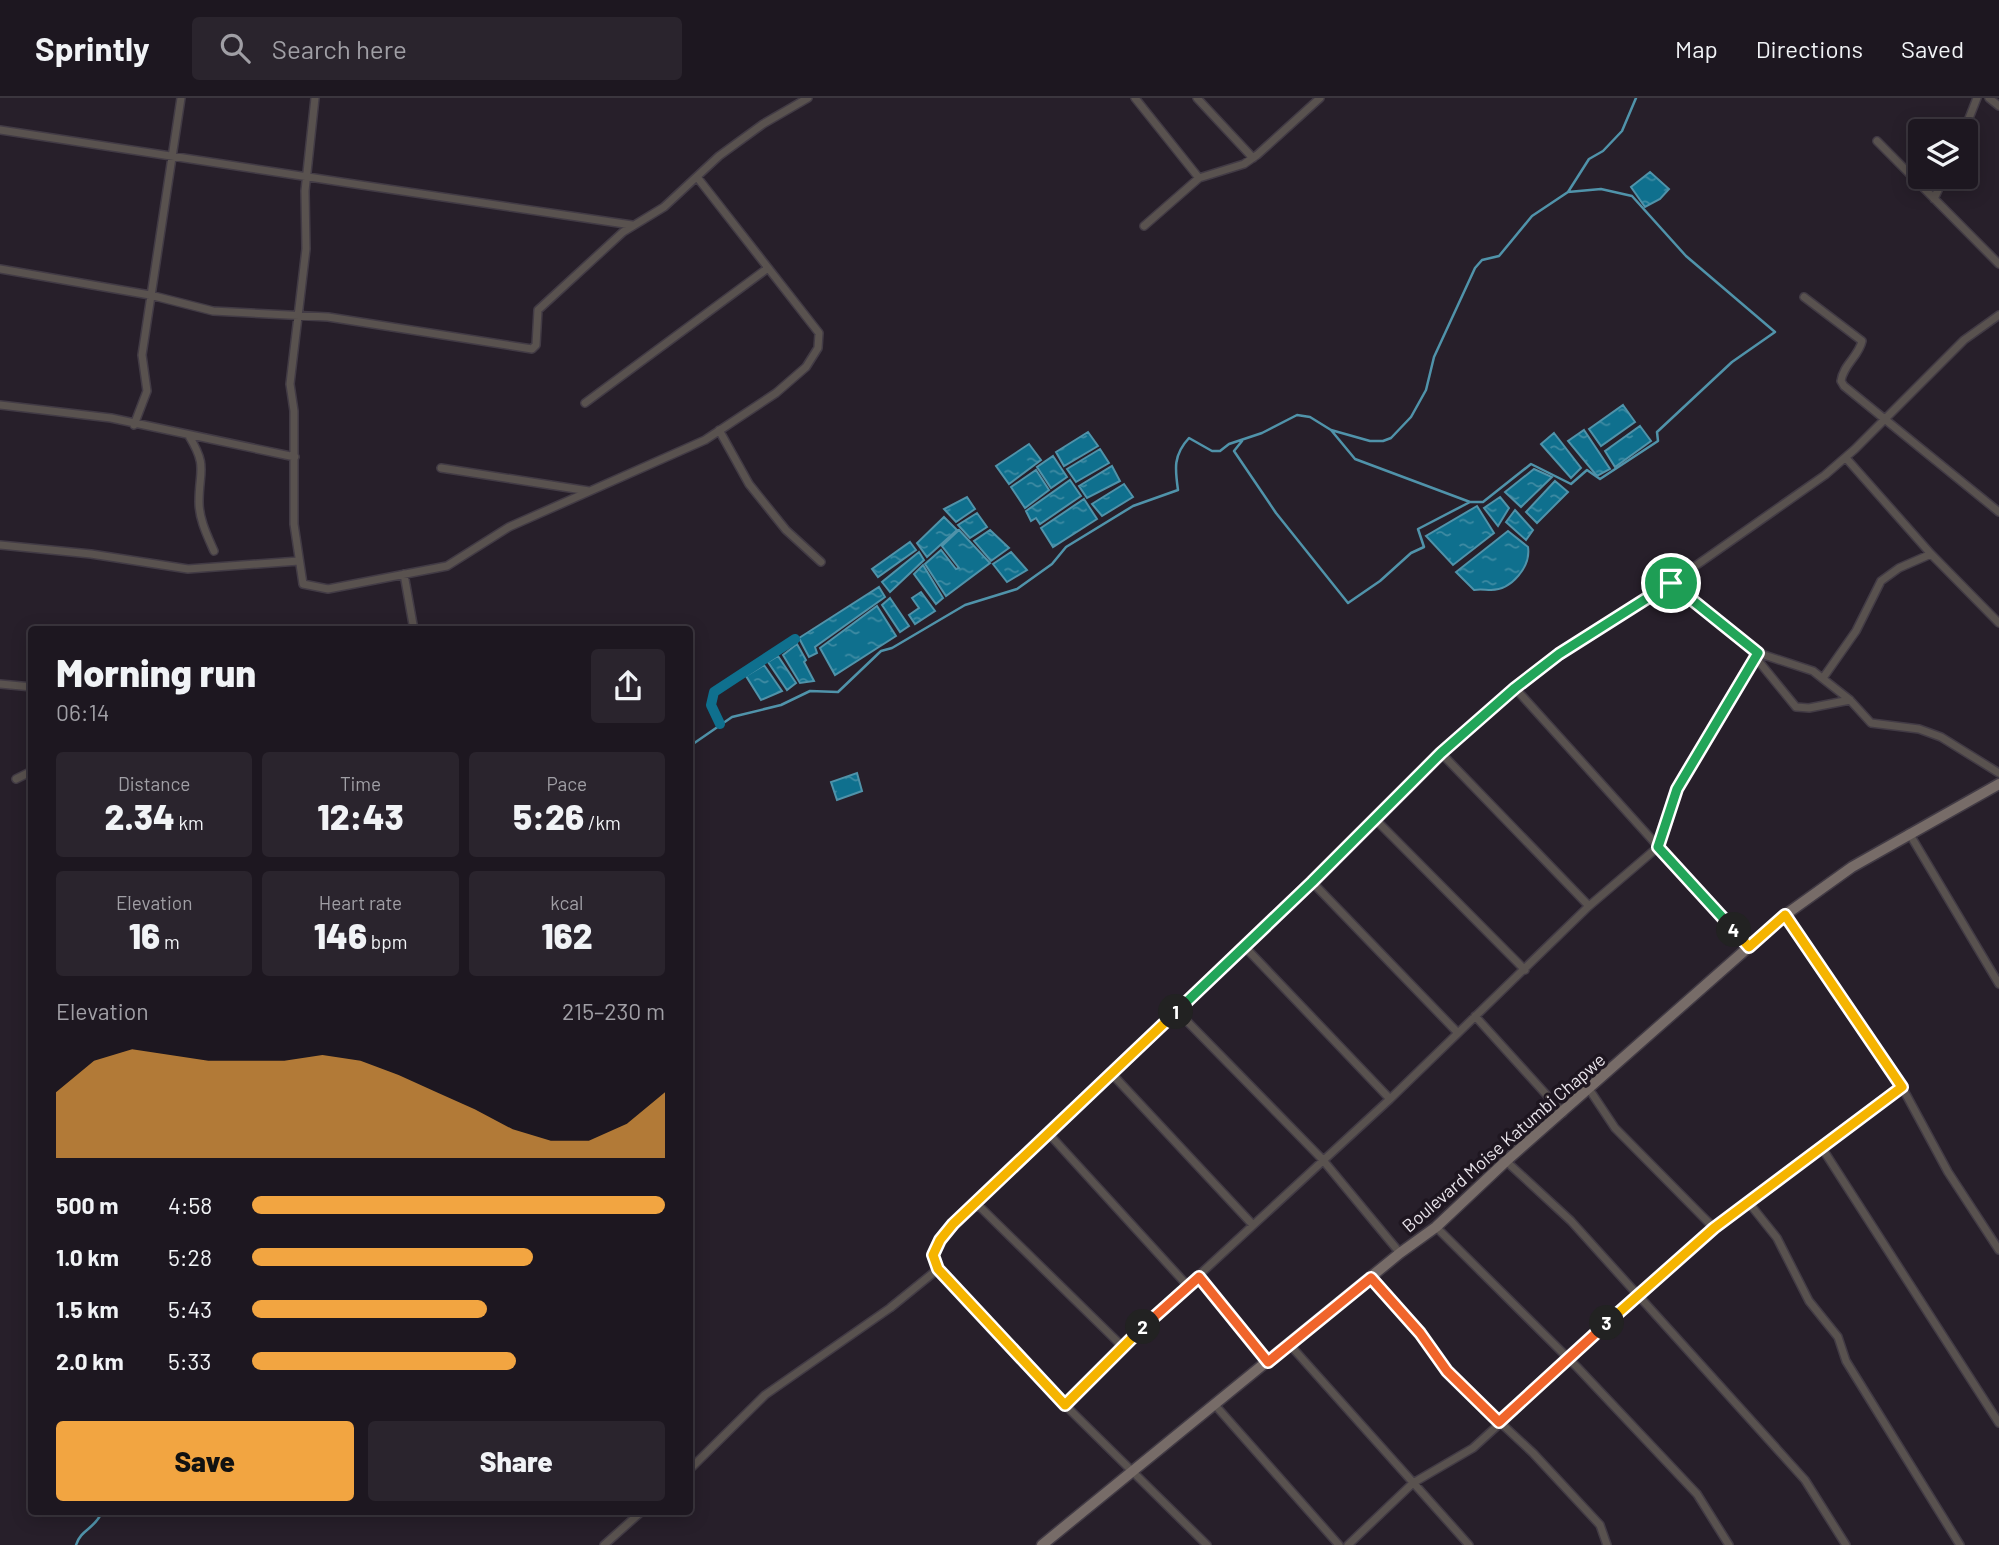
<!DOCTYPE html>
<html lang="en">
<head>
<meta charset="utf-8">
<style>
	:root { --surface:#1d1720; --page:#2a242d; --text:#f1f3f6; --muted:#a09fa5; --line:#3b363e; --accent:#f2a541 }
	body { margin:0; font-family:Barlow,sans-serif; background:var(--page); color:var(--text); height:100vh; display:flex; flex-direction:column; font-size:26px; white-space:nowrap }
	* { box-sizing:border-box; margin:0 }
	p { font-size:23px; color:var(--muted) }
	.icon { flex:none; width:38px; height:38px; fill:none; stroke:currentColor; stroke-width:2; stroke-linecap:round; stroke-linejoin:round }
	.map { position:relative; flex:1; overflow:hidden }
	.panel { position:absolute; left:28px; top:528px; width:665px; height:889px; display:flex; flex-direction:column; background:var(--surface); border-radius:7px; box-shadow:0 4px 18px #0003,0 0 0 2px var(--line) }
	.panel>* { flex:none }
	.tools { position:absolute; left:1908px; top:21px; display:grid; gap:14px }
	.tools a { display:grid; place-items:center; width:70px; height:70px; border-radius:7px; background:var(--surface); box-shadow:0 4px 18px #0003,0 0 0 2px var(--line); font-size:35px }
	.pin { position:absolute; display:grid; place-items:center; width:60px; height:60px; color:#fff; margin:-30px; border:4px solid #fff; border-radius:50%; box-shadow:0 2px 7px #0007 }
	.km { position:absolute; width:35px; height:35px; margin:-18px; border-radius:50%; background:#222; color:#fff; font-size:19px; line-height:35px; text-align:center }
	.round { display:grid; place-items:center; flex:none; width:74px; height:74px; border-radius:7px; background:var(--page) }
	.head { display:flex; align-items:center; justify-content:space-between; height:119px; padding:0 28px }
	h1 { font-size:38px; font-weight:800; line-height:52px }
	.stats { display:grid; grid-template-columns:repeat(3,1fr); gap:10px; height:119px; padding:7px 28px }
	.stats div { display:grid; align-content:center; border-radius:7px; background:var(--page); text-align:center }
	.stats b { font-size:35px; font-weight:800 }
	.stats small { font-size:19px; font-weight:400 }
	.stats p { font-size:19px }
	.chart { height:196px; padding:14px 28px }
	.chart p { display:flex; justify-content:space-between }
	.chart svg { width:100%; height:126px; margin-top:7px; fill:var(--accent); opacity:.7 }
	.action { display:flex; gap:14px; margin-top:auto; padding:14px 28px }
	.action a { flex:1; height:80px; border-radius:7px; background:var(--accent); color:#111; font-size:28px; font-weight:800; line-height:80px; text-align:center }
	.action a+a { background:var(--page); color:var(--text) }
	ul { padding:0 28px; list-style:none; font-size:23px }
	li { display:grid; grid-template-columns:112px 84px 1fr; align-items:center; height:52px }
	li i { height:18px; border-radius:9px; background:var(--accent) }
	header { display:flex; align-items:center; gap:42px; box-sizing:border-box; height:98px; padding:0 35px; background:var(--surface); border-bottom:2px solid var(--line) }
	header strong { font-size:33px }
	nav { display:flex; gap:38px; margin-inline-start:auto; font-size:24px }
	.search { width:490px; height:63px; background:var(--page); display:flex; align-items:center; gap:18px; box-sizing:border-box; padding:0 24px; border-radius:7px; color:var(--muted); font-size:26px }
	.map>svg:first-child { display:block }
	.water { fill:url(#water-ripples); stroke:#5093aa; stroke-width:2 }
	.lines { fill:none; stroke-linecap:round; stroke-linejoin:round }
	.stream { stroke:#5093aa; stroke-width:2.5 }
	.canal { stroke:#0f708e; stroke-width:10 }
	.street-casing { stroke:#423b45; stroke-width:10 }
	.secondary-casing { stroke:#423b45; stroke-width:13 }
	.street { stroke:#59524f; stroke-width:7 }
	.secondary { stroke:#776c68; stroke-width:10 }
	.split-1-casing { stroke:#fff; stroke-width:14 }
	.split-2-casing { stroke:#fff; stroke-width:14 }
	.split-3-casing { stroke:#fff; stroke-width:14 }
	.split-4-casing { stroke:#fff; stroke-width:14 }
	.split-5-casing { stroke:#fff; stroke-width:14 }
	.split-1 { stroke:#22a559; stroke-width:9 }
	.split-2 { stroke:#f5b400; stroke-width:9 }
	.split-3 { stroke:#f0652b; stroke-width:9 }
	.split-4 { stroke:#f5b400; stroke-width:9 }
	.split-5 { stroke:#22a559; stroke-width:9 }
	.labels { text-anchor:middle; stroke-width:7; stroke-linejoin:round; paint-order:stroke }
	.street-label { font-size:18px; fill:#e9e4eb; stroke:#1e1620 }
</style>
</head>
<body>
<header>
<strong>Sprintly</strong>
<div class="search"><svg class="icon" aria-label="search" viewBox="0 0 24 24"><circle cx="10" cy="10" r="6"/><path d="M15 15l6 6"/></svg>Search here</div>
<nav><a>Map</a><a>Directions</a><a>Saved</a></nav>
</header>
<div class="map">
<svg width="1999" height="1447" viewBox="0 0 1999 1447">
	<defs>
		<pattern id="water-ripples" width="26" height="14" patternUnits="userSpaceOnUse" patternTransform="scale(1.75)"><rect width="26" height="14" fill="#0f708e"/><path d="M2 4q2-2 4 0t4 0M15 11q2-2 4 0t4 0" fill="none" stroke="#3e8ba3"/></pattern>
	</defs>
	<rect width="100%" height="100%" fill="#271f2a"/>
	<path class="water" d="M1650,74L1669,91L1660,101L1645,109L1631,89Z
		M1623,307L1635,324L1601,348L1589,331Z
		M1640,328L1651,343L1615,369L1605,353Z
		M1584,332L1610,371L1597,378L1568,343Z
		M1088,334L1098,348L1064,368L1056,354Z
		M1554,335L1581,370L1571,380L1541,346Z
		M1029,346L1041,362L1009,386L996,368Z
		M1100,351L1109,365L1076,384L1067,371Z
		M1053,358L1067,379L1051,390L1037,369Z
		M1112,368L1120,383L1087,400L1079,388Z
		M1534,371L1552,379L1521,409L1505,394Z
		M1036,372L1049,392L1025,410L1011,389Z
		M1070,382L1081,398L1040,426L1036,420L1031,423L1026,413Z
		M1555,383L1568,394L1537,425L1526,414Z
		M1124,386L1133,399L1102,418L1092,406Z
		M967,399L975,411L956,424L944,411Z
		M1500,399L1509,410L1498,428L1484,410Z
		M1084,401L1097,421L1053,449L1041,430Z
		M1477,408L1494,435L1453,467L1426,438Z
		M1515,412L1533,432L1526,442L1506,424Z
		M977,415L987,429L970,440L958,427Z
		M944,419L957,432L927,459L917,445Z
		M959,432L990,465L946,498L925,466L941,452L956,471L959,470L942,448Z
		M990,432L1009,450L991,463L974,443Z
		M1508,433L1528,449C1531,468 1512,492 1491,492C1485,492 1481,491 1474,492L1456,474Z
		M910,444L916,452L878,479L872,471Z
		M919,454L924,462L890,494L882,484Z
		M1011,454L1027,472L1007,484L993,466Z
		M923,467L943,500L936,506L914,476Z
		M879,489L885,499L815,549L817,555L809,559L799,540Z
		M921,494L935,513L915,526L909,517L919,510L912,500Z
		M890,500L909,528L900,534L882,507Z
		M877,508L896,538L835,577L820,550Z
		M797,546L806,562L804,564L814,583L800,585L783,557Z
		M778,558L796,585L787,592L768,564Z
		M764,567L782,593L761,602L746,578Z
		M857,675L862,693L837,702L831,684Z"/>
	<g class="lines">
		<path class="stream" d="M1331,332L1355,361L1470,404
			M1242,343L1234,353L1276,415L1348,505L1380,483L1411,455L1424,449L1418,431L1470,404H1483L1531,366L1571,386L1587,372L1600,381L1658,343L1657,334L1732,264L1775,234L1686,158L1632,98L1601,91L1568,94
			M690,648L732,619L781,607L810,593L838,594L881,553L892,550L965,507L1017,491L1052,466L1066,449L1133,408L1178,392C1175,371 1173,357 1189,340L1212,353H1220L1229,346L1262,335L1297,317L1310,319L1331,332L1370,343H1383L1391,340L1411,319L1426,292L1434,259L1475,170L1482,162L1499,158L1532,118L1568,94L1589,61L1603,53L1622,33L1636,0
			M76,1447C81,1431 95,1431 102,1414"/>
		<path class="canal" d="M720,626L711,607L714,594L795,541"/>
		<defs>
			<path id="street" d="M315,0L305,93L306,151L290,286L294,313V426L303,486L328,491L447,468L509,429L705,342L776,295L806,269L818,250L819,235L697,79
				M1135,0L1199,80
				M1197,0L1253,60
				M1989,0L1999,8
				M0,32C211,65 421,96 632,127
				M1964,33L1977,0
				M1877,43L1999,166
				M1934,101L1944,79
				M1144,128L1199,80L1244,66L1257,57L1320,0
				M0,171L150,197L213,213L328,219L532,251L536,247L538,212L623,134L664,109L719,58L763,26L808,0
				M1804,199L1862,243C1859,258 1843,267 1841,283L1844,288L1999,414
				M585,305L768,170
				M0,307L111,320L295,359
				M134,327L147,293L142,257L181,0
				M719,332L749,386L786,432L821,464
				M189,338C208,369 199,372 199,404C199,421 207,437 214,453
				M1846,360L1931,456L1999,525
				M441,370L589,393
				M0,447L91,456L188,471L299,463
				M404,476L414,532
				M1671,485L1758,555L1813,573L1850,602L1871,625L1919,631L1941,639L1999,675
				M1756,560L1796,609L1809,610L1850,602
				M1823,580L1856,533L1881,483L1899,470L1931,456
				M0,586L32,589
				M1515,590L1749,849
				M1441,655L1589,808
				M16,681L32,673
				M1375,721L1525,872
				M1909,735L1999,886
				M1312,784L1458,935
				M1785,817L1834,893L1902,989L1948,1074L1999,1152
				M1244,848L1390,1001
				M1177,913L1322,1061L1400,1155
				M1475,918L1563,1015
				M1112,976L1253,1127
				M1589,991L1615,1030L1714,1130L1749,1105L1777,1140L1809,1203L1838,1239L1846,1263L1960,1447
				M1049,1036L1187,1187
				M1822,1050L1999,1325
				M1506,1063L1571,1123L1805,1382L1846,1447
				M976,1105L1122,1248
				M1749,1105L1902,989
				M1436,1129L1577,1269L1697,1396L1729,1447
				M1199,1179L1268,1264
				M1371,1180L1420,1235L1460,1287L1533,1355L1600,1427L1607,1447
				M1290,1247L1469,1447
				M1065,1307L1122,1248L1390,1001L1589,808L1658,749L1677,691L1758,555
				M1215,1307L1339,1447
				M690,1371L765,1297L890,1210L938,1171
				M604,1447L641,1414
				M1207,1447L1065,1307L938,1171L933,1157L940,1142L1312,784L1441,655L1515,590L1559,556L1671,485L1825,377L1855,351L1964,242L1999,217
				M1348,1447L1413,1385L1473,1350L1714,1130"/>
			<path id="secondary" d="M1042,1447L1400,1155L1436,1129L1506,1063L1785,817L1852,769L1999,686"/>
		</defs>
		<use href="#street" class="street-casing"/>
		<use href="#secondary" class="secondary-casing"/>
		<use href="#street" class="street"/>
		<use href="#secondary" class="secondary"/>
	</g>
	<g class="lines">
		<defs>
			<path id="split-1" d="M1176,914L1312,784L1441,655L1515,590L1559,556L1671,485"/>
			<path id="split-2" d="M1143,1229L1065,1307L938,1171L933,1157L940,1142L953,1126L1176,914"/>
			<path id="split-3" d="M1143,1229L1199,1179L1268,1264L1371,1180L1420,1235L1447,1273L1499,1324L1607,1225"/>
			<path id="split-4" d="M1607,1225L1714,1130L1902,989L1785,817L1749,849L1734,832"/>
			<path id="split-5" d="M1671,485L1758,555L1677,691L1658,749L1734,832"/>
		</defs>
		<use href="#split-1" class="split-1-casing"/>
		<use href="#split-2" class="split-2-casing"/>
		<use href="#split-3" class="split-3-casing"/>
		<use href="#split-4" class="split-4-casing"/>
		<use href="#split-5" class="split-5-casing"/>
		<use href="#split-1" class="split-1"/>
		<use href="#split-2" class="split-2"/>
		<use href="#split-3" class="split-3"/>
		<use href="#split-4" class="split-4"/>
		<use href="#split-5" class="split-5"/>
	</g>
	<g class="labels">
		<g class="street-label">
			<text transform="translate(1504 1045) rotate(-41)" y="6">Boulevard Moise Katumbi Chapwe</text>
		</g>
	</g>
</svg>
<div class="tools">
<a><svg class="icon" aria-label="layers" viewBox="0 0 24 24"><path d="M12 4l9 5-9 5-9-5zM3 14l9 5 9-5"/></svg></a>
</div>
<div class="pin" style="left:1671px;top:485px;background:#1e9e55"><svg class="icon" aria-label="arrive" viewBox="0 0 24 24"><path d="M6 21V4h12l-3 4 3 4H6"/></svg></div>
<b class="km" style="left:1176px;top:914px">1</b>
<b class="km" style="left:1143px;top:1229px">2</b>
<b class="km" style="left:1607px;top:1225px">3</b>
<b class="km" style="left:1734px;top:832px">4</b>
<section class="panel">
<div class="head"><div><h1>Morning run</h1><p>06:14</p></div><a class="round"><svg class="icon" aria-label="share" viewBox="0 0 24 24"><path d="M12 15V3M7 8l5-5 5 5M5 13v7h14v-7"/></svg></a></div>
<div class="stats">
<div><p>Distance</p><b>2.34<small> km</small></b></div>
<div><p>Time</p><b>12:43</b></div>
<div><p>Pace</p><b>5:26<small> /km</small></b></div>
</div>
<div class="stats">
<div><p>Elevation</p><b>16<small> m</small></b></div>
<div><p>Heart rate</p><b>146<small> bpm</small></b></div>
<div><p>kcal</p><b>162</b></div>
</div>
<div class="chart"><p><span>Elevation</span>215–230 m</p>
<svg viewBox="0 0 160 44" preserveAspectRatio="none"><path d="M0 44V21L10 10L20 6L30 8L40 10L50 10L60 10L70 8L80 10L90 15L100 21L110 27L120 34L130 38L140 38L150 32L160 21V44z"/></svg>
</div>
<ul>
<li><b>500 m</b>4:58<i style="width:100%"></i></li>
<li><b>1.0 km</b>5:28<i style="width:68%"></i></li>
<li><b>1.5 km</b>5:43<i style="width:57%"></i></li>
<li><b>2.0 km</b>5:33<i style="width:64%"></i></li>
</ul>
<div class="action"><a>Save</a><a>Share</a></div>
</section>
</div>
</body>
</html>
